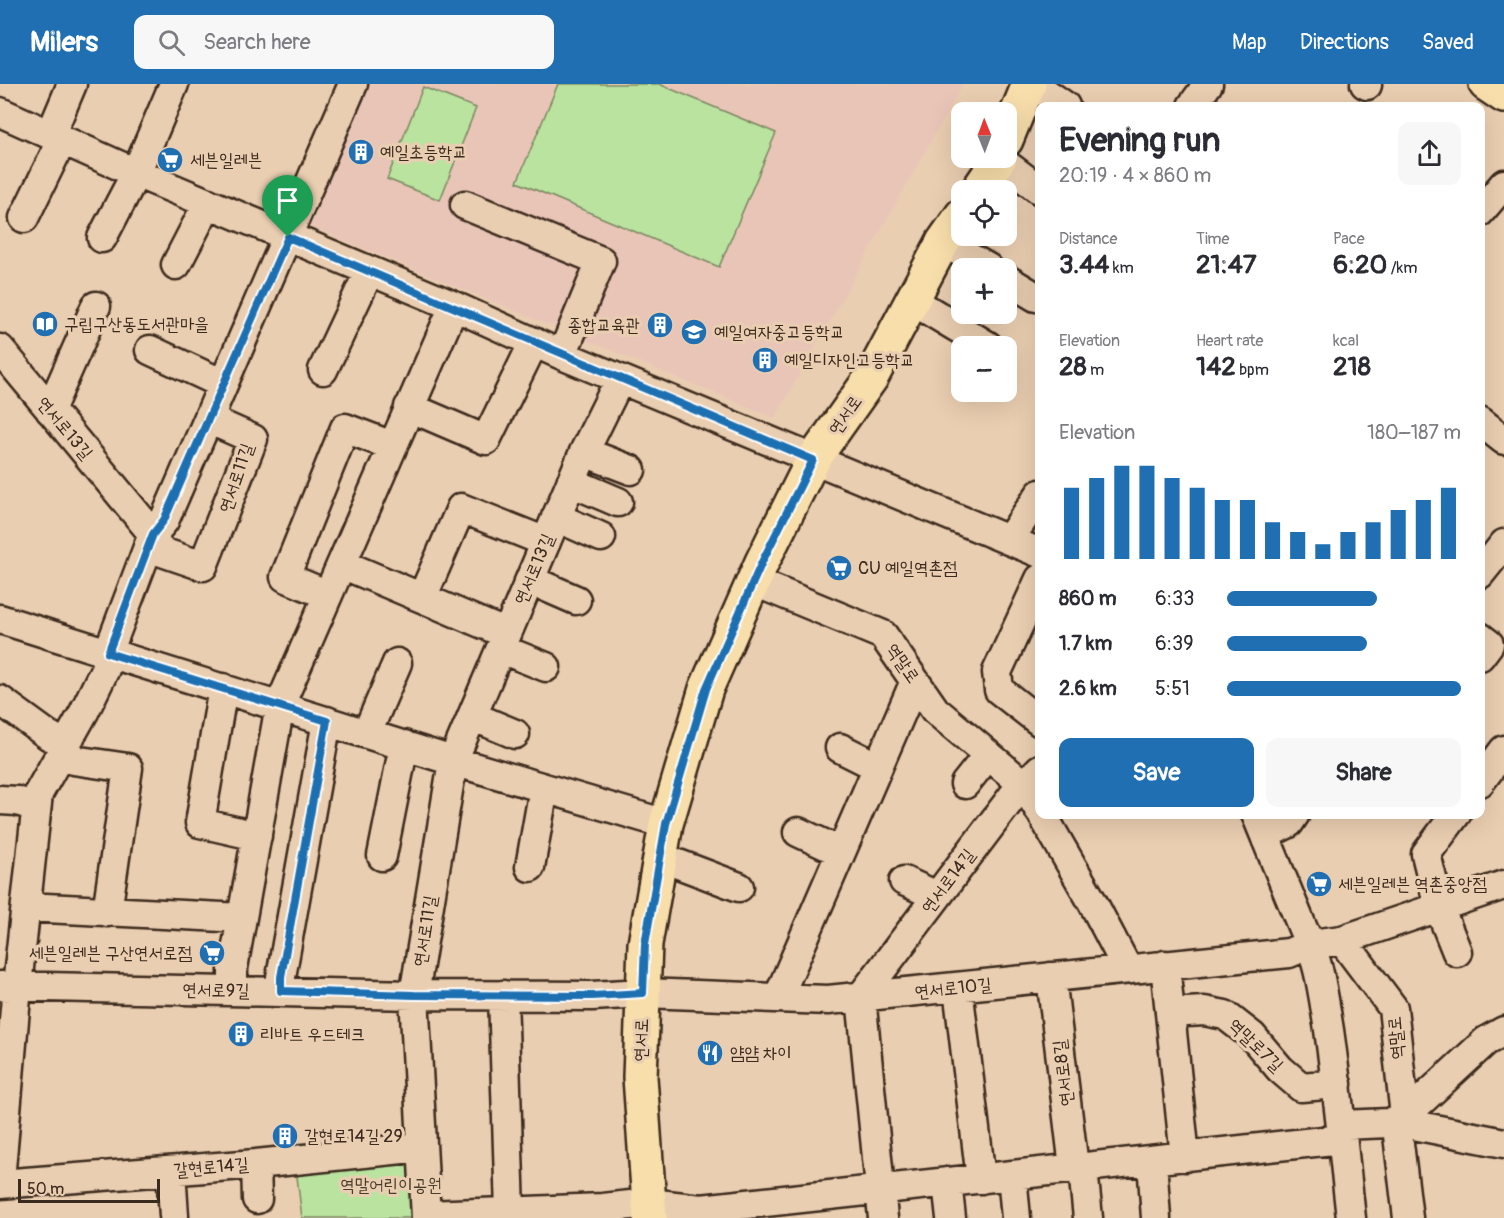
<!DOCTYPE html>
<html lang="en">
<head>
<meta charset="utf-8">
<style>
	:root { --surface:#fff; --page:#f7f7f7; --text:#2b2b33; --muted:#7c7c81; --accent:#1f6fb2 }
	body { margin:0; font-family:Pangolin,"Poor Story",sans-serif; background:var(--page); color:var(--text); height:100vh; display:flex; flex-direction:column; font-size:22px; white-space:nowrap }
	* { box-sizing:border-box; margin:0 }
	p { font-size:20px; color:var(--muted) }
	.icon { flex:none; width:33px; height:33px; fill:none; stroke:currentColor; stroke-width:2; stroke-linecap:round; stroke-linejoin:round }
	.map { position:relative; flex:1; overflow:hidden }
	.side { position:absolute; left:1035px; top:18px; width:450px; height:717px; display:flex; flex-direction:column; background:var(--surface); border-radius:12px; box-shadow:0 6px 24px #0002 }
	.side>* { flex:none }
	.needle { width:39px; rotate:359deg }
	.buttons { position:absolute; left:951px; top:18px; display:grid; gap:12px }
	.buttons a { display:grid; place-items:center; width:66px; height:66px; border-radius:12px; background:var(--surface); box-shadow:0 6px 24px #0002; font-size:30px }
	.scale { position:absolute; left:18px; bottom:15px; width:142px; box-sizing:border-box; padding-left:6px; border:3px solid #3b2a1e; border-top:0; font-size:16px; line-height:21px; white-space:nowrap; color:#3b2a1e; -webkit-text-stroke:4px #eaceb1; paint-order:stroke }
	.pin { position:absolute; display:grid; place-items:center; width:51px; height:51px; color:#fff; margin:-62px -26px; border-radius:50% 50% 50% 0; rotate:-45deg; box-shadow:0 0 6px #0007 }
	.pin .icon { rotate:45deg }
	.round { display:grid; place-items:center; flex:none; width:63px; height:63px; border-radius:12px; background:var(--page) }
	.head { display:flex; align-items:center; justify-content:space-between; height:102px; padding:0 24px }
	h1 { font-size:33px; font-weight:800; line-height:45px }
	.metrics { display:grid; grid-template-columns:repeat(3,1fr); gap:9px; height:102px; padding:6px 24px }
	.metrics div { display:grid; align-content:center }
	.metrics b { font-size:26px; font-weight:800 }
	.metrics small { font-size:16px; font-weight:400 }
	.metrics p { font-size:16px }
	.chart { height:168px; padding:12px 24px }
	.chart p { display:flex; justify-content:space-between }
	.chart svg { width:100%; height:108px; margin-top:6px; stroke:var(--accent); stroke-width:6 }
	.button { display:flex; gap:12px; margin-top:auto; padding:12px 24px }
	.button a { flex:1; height:69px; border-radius:12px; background:var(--accent); color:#fff; font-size:24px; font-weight:800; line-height:69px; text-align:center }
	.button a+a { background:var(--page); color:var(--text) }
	ul { padding:0 24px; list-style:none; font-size:20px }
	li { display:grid; grid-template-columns:96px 72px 1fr; align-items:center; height:45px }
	li i { height:15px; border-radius:8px; background:var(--accent) }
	header { display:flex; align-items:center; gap:36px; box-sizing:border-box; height:84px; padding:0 30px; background:var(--accent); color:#fff }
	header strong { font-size:28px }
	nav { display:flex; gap:33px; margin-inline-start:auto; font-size:21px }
	.search { width:420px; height:54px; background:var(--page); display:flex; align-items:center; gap:15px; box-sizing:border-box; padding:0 21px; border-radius:12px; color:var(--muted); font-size:22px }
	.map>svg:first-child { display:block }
	.built { fill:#e9c5b8 }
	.green { fill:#bae3a0; stroke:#7a865f; stroke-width:1.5 }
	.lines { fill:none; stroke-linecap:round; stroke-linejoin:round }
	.minor-casing { stroke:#3b2a1e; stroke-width:33 }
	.major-casing { stroke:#3b2a1e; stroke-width:38 }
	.minor { stroke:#eaceb1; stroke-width:28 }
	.major { stroke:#f8deab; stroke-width:33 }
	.route-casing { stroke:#fff; stroke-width:12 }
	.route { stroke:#1f6fb2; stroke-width:8 }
	.labels { text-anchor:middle; stroke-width:6; stroke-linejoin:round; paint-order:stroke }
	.poi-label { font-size:18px; fill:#3b2a1e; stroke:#eaceb1; text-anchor:start }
	.street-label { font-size:18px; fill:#3b2a1e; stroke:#eaceb1 }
	.park-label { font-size:18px; fill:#483c2b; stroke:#eaceb1 }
</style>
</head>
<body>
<header>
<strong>Milers</strong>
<div class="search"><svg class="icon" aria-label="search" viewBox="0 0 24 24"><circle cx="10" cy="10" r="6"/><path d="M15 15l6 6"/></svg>Search here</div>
<nav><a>Map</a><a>Directions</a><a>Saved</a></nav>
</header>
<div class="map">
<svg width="1504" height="1134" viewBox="0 0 1504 1134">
	<rect width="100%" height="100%" fill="#eaceb1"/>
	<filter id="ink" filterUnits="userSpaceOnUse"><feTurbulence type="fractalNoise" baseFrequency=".0167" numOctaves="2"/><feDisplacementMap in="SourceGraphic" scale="12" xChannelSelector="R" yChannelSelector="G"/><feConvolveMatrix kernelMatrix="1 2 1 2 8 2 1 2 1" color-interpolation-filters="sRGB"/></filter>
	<g filter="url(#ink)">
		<path class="built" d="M364,0H963L775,334L304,140Z"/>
		<path class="green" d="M558,0H659L776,49L719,183L517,98Z
			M423,3L476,24L440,116L387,95Z
			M422,1067L426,1134H302L295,1076Z"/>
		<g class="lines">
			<defs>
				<path id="minor" d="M1033,0L1065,22
					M1365,0L1367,1
					M1192,22L1208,0
					M0,28L136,89L454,222L562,271L1040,469
					M51,50L72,0
					M999,75L1040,106
					M465,121L601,177L562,271
					M1480,128L1504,100
					M24,134L62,56
					M102,154L136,89L174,0
					M943,158L988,184
					M176,181L208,119
					M1006,195L1036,213
					M913,217L988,262
					M0,265L153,450L159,467L203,482L253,355L208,335
					M150,266L223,300
					M323,286L369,188
					M409,323L486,356L534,258
					M50,326L96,222
					M1480,337L1504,356
					M584,368L631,386
					M571,398L618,418
					M556,433L601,453
					M1009,456L1040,410
					M342,480L507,550
					M1480,490L1504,460
					M1040,495L997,588L999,606L1040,638
					M530,496L576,516
					M755,498L883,551L935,626L1024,701L1040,727
					M328,511L285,493L345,344L392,362
					M422,514L461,424L546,458
					M0,535L453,677L666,740
					M1480,553L1489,560L1480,572
					M501,565L546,583
					M223,604L200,739L257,752
					M0,616L48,651L66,661L73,676L128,684L107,828
					M472,632L515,650
					M367,649L397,579
					M840,664L878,683
					M1480,698L1504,666
					M965,700L988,671
					M0,716L17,717L36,723
					M1042,730L1093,819L1127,884
					M1256,730L1303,845C1320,877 1323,911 1329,946C1338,1009 1344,1071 1351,1134
					M1456,730L1426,770L1439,823L1457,868
					M798,748L841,768
					M1265,751L1289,739L1295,730
					M382,772L404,661
					M660,773L739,803
					M530,783L544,704
					M904,797L937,812
					M26,823L242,834
					M1342,856L1393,924L1405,1032L1414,1041L1504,1059
					M1165,881L1185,1073
					M1051,893L1073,1075L1084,1095L1088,1134
					M0,902L414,911L592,912L643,909L828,916L1289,869L1311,860L1342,856L1504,801
					M958,904L981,1095
					M233,907V884L280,621L454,222
					M281,907V893L327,637
					M503,911L510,1128
					M778,914L915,597
					M1170,929L1204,927L1225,931L1252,952L1280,985L1301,1003L1337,1000
					M1405,1032L1397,1043L1408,1134
					M1341,1041L1389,1039L1405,1032L1486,957L1504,947
					M1152,1077L1156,1134
					M256,1080L257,1115
					M171,1087L174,1132
					M1012,1091L1016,1134
					M0,1096L17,902L38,710L84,628L105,585L108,569L153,450L164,437L353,0
					M947,1098L951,1134
					M0,1100L256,1080L422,1063
					M426,1131L603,1124L649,1119L701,1125L1342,1055
					M426,1134L414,911L453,677L584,368L620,295
					M883,1134L861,913L1013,712L1040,685"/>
				<path id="major" d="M1486,0L1504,12
					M1006,56L1029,0
					M978,106L1000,74
					M650,1134L640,993L645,860L666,740L706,605L762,478L813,376L871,294L943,158L962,131"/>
			</defs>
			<use href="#minor" class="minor-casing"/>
			<use href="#major" class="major-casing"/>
			<use href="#minor" class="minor"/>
			<use href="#major" class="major"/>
		</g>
	</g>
	<g class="lines" filter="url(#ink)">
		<defs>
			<path id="route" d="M288,153L813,376L762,478L706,605L666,740L645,860L643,909L592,912L414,911L281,907V893L327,637L108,569L153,450L164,436Z"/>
		</defs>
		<use href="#route" class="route-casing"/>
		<use href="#route" class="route"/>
	</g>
	<defs>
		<symbol id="building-disc" viewBox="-11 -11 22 22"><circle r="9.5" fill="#1f6fb2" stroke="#eaceb1"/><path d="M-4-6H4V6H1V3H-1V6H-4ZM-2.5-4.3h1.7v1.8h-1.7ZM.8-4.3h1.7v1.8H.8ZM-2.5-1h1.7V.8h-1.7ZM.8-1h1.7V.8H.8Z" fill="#fff"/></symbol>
		<symbol id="supermarket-disc" viewBox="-11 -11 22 22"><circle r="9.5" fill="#1f6fb2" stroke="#eaceb1"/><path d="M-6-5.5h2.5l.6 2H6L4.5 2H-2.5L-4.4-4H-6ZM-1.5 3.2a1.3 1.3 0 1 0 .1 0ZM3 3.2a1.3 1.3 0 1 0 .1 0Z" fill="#fff"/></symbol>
		<symbol id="library-disc" viewBox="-11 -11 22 22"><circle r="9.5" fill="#1f6fb2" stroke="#eaceb1"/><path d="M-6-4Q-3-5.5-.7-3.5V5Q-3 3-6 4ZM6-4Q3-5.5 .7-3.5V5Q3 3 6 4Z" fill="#fff"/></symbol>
		<symbol id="school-disc" viewBox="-11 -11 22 22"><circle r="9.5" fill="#1f6fb2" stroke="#eaceb1"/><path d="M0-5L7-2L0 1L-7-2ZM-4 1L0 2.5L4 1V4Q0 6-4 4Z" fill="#fff"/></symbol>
		<symbol id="restaurant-disc" viewBox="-11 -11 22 22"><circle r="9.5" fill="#1f6fb2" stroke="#eaceb1"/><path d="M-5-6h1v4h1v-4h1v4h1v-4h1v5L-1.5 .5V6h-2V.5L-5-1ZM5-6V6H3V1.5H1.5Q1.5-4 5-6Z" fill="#fff"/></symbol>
	</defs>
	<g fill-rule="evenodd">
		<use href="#building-disc" x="346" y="53" width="30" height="30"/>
		<use href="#supermarket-disc" x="155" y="61" width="30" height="30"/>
		<use href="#library-disc" x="30" y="225" width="30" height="30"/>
		<use href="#building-disc" x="645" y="226" width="30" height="30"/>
		<use href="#school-disc" x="679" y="233" width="30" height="30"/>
		<use href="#building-disc" x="750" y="261" width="30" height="30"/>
		<use href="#supermarket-disc" x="824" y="469" width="30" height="30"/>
		<use href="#supermarket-disc" x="1304" y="785" width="30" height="30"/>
		<use href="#supermarket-disc" x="197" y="854" width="30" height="30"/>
		<use href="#building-disc" x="226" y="935" width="30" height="30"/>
		<use href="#restaurant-disc" x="695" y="954" width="30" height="30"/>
		<use href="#building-disc" x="270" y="1037" width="30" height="30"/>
	</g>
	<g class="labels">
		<g class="poi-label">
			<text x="380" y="74">예일초등학교</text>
			<text x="190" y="82">세븐일레븐</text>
			<text x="64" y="246">구립구산동도서관마을</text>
			<text x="640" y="247" text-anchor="end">종합교육관</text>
			<text x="714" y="254">예일여자중고등학교</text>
			<text x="784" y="282">예일디자인고등학교</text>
			<text x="858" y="490">CU 예일역촌점</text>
			<text x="1338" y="806">세븐일레븐 역촌중앙점</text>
			<text x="192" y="875" text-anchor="end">세븐일레븐 구산연서로점</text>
			<text x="260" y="956">리바트 우드테크</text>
			<text x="730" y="975">얌얌 차이</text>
			<text x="304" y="1058">갈현로14길 29</text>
		</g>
		<g class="street-label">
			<text transform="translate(845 331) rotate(-55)" y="6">연서로</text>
			<text transform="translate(65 344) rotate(50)" y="6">연서로13길</text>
			<text transform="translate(236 394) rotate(-71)" y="6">연서로11길</text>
			<text transform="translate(534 485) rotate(-67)" y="6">연서로13길</text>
			<text transform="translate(903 579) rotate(55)" y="6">역말로</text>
			<text transform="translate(948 797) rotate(-53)" y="6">연서로14길</text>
			<text transform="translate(425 847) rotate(-81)" y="6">연서로11길</text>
			<text transform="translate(953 904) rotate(-6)" y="6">연서로10길</text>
			<text transform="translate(216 906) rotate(1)" y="6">연서로9길</text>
			<text transform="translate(1396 954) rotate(-95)" y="6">역말로</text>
			<text transform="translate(641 956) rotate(-88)" y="6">연서로</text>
			<text transform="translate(1256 961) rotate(44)" y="6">역말로7길</text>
			<text transform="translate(1063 989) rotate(-97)" y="6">연서로8길</text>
			<text transform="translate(211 1083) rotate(-5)" y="6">갈현로14길</text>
		</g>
		<g class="park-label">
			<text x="391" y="1107">역말어린이공원</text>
		</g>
	</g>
</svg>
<div class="buttons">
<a><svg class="needle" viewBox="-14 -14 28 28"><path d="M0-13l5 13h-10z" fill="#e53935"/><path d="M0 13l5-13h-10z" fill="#7c7c81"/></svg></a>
<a><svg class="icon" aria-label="locate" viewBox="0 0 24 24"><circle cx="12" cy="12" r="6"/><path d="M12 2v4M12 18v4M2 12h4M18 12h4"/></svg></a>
<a>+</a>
<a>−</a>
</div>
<div class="scale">50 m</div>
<div class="pin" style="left:288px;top:153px;background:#1e9e55"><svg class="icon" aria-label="arrive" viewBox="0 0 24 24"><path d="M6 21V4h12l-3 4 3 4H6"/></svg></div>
<section class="side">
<div class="head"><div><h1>Evening run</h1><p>20:19 · 4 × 860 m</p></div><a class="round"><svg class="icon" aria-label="share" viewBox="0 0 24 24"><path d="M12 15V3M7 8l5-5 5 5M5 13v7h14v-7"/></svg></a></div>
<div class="metrics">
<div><p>Distance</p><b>3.44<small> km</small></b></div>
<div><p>Time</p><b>21:47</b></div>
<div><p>Pace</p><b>6:20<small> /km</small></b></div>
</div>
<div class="metrics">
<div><p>Elevation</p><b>28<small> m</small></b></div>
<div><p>Heart rate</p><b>142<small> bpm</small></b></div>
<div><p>kcal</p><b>218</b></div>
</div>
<div class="chart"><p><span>Elevation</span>180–187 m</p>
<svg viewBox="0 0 160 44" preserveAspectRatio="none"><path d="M5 44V15M15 44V11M25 44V6M35 44V6M45 44V11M55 44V15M65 44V20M75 44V20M85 44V29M95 44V33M105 44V38M115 44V33M125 44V29M135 44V24M145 44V20M155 44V15"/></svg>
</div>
<ul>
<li><b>860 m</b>6:33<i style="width:64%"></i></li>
<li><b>1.7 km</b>6:39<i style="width:60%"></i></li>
<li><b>2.6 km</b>5:51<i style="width:100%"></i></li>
</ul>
<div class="button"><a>Save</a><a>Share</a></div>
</section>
</div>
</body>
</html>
